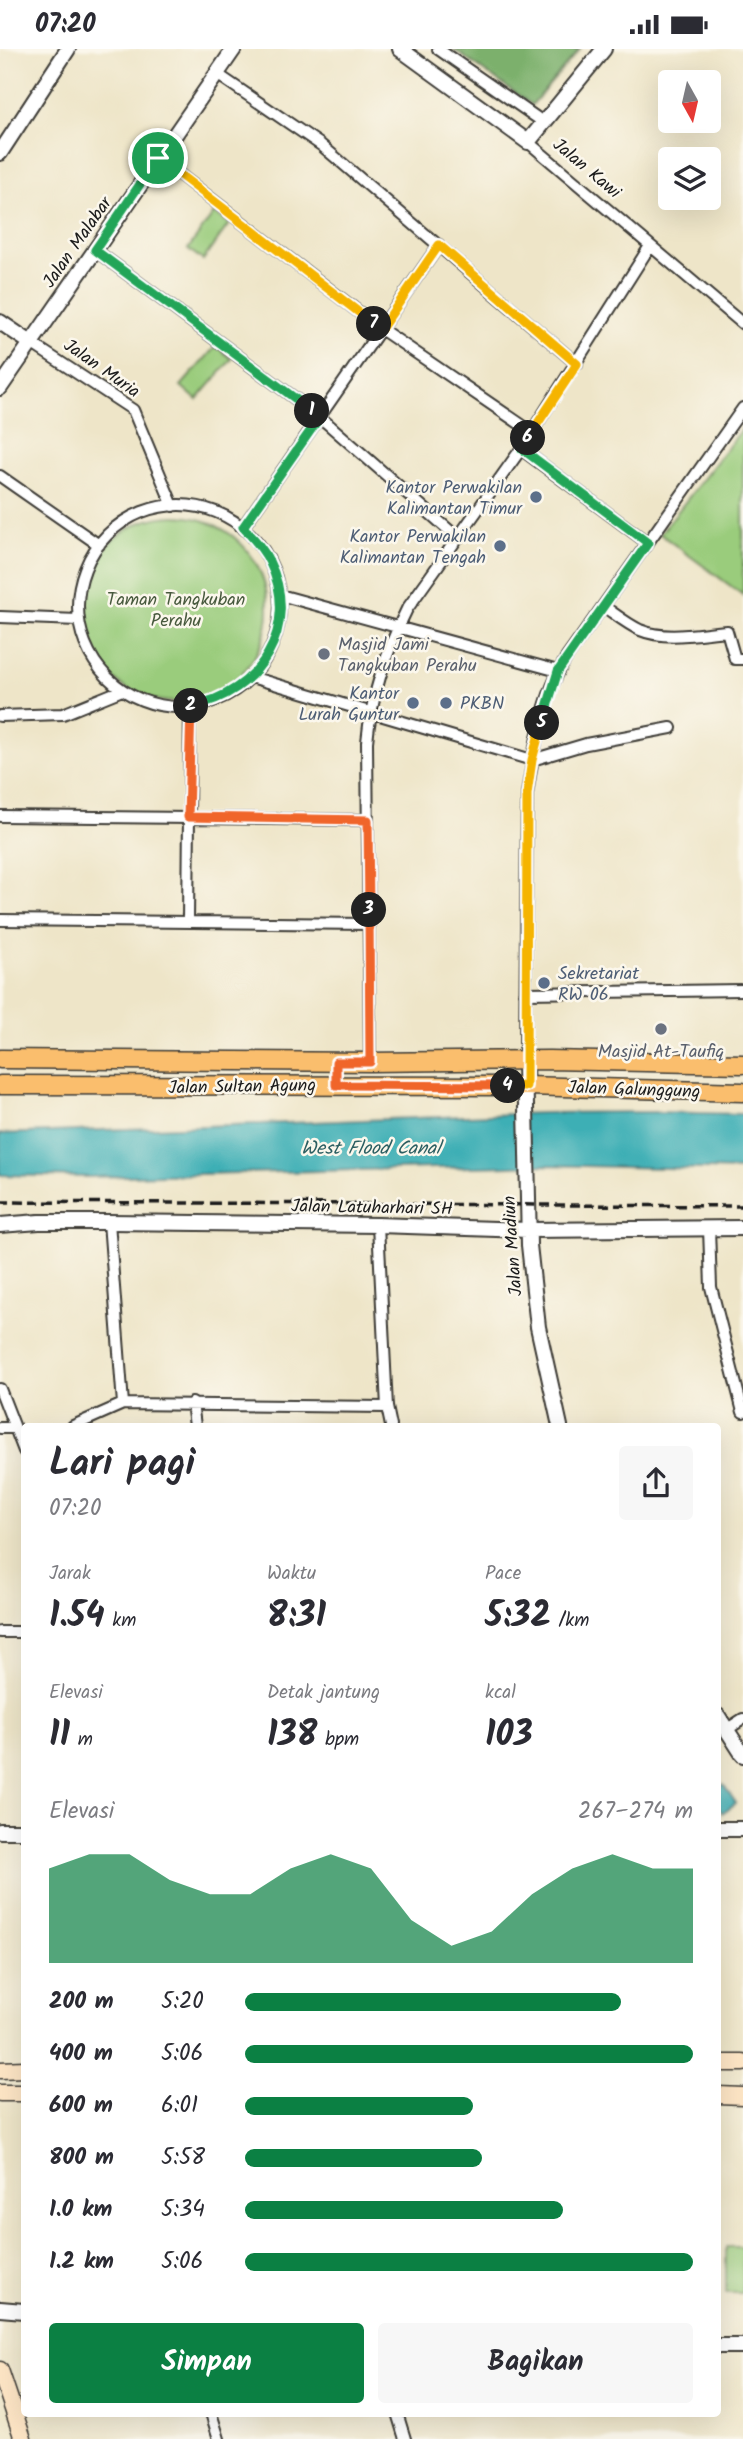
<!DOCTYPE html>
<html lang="id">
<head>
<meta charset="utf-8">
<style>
	:root { --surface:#fff; --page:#f7f7f7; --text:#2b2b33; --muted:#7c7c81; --accent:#0b8043 }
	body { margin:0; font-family:Kalam,sans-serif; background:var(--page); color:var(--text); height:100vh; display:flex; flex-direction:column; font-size:26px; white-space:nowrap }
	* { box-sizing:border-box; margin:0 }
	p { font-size:23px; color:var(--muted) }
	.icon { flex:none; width:38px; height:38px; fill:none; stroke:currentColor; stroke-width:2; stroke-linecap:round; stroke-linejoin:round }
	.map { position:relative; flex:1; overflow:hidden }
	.side { position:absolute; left:21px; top:1374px; width:700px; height:994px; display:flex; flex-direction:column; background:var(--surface); border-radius:7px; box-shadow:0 7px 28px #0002 }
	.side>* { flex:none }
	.needle { width:46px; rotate:172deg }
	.tools { position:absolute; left:658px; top:21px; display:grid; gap:14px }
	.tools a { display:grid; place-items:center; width:63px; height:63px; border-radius:7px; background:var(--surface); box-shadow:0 7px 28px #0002; font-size:35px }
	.pin { position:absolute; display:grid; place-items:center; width:60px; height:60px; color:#fff; margin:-30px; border:4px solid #fff; border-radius:50%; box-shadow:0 2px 7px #0007 }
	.km { position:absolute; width:35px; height:35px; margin:-18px; border-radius:50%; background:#222; color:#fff; font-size:19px; line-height:35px; text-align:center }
	.round { display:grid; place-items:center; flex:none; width:74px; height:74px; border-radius:7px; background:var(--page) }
	.overview { display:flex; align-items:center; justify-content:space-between; height:119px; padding:0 28px }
	h1 { font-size:38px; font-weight:700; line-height:52px }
	.stats { display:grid; grid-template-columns:repeat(3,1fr); gap:10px; height:119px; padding:7px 28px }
	.stats div { display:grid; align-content:center }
	.stats b { font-size:35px; font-weight:700 }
	.stats small { font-size:19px; font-weight:400 }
	.stats p { font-size:19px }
	.chart { height:196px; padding:14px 28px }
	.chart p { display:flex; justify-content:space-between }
	.chart svg { width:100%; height:126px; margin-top:7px; fill:var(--accent); opacity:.7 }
	.cta { display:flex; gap:14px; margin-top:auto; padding:14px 28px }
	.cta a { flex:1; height:80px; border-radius:7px; background:var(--accent); color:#fff; font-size:28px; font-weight:700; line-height:80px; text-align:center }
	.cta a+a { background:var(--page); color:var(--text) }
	ul { padding:0 28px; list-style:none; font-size:23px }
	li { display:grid; grid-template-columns:112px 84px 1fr; align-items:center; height:52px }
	li i { height:18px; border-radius:9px; background:var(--accent) }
	.status { display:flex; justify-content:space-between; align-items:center; height:49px; padding:0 35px; background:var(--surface); direction:ltr }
	.status svg { height:19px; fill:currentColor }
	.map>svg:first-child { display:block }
	.green { fill:#9acc7c; stroke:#5b744c; stroke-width:2 }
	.forest { fill:#7bb06c; stroke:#4c6644; stroke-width:2 }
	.water { fill:#3eafb5; stroke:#2d6668; stroke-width:2 }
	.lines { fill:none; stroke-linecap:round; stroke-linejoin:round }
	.minor-casing { stroke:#3c3a36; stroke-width:14 }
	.tertiary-casing { stroke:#3c3a36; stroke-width:18 }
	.secondary-casing { stroke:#3c3a36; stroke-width:19 }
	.primary-casing { stroke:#3c3a36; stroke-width:21 }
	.minor { stroke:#fff; stroke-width:10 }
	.tertiary { stroke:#fff; stroke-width:14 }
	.secondary { stroke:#fde5c5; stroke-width:16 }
	.primary { stroke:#fabe6d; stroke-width:18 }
	.rail { stroke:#1c1c1c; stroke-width:3.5; stroke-dasharray:10 5; stroke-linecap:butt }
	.split-1-casing { stroke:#fff; stroke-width:14 }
	.split-2-casing { stroke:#fff; stroke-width:14 }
	.split-3-casing { stroke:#fff; stroke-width:14 }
	.split-4-casing { stroke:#fff; stroke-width:14 }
	.split-5-casing { stroke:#fff; stroke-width:14 }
	.split-6-casing { stroke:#fff; stroke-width:14 }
	.split-7-casing { stroke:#fff; stroke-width:14 }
	.split-8-casing { stroke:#fff; stroke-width:14 }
	.split-1 { stroke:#22a559; stroke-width:9 }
	.split-2 { stroke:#22a559; stroke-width:9 }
	.split-3 { stroke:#f0652b; stroke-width:9 }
	.split-4 { stroke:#f0652b; stroke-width:9 }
	.split-5 { stroke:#f5b400; stroke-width:9 }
	.split-6 { stroke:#22a559; stroke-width:9 }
	.split-7 { stroke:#f5b400; stroke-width:9 }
	.split-8 { stroke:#f5b400; stroke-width:9 }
	.service-dot { fill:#5c6f8a; stroke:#fbf7ec; stroke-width:2.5 }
	.worship-dot { fill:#6b7280; stroke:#fbf7ec; stroke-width:2.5 }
	.labels { text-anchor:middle; stroke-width:5; stroke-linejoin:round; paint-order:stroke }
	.street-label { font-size:18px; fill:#1c1c1c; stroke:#fbf7ec }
	.service-label { font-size:18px; fill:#4e5e75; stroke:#fbf7ec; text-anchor:end }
	.park-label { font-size:18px; fill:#485a3e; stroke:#fbf7ec }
	.worship-label { font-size:18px; fill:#5b616d; stroke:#fbf7ec; text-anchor:start }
	.water-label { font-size:19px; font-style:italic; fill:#2b5e61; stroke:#fbf7ec }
</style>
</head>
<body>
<div class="status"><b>07:20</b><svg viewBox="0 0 49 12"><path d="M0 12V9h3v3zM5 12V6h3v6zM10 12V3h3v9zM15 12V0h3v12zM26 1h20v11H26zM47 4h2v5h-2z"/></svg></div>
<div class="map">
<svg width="743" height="2390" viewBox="0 0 743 2390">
	<rect width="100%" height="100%" fill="#fbf7ec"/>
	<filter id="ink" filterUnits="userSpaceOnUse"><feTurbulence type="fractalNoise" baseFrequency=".0143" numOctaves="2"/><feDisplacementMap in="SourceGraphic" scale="14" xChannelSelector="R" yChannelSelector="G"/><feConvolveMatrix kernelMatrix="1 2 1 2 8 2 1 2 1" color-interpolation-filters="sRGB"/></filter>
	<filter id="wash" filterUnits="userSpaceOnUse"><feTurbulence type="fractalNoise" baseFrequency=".00686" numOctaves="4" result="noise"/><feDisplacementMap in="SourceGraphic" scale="28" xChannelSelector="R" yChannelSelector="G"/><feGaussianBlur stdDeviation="1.57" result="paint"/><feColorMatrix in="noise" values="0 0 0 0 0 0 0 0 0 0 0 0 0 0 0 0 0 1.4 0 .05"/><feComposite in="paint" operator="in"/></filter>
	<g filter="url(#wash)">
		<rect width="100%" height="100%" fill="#eee5c8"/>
		<path class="green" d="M214,164L229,175L203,211L188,200Z
			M216,297L232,310L197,351L181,337Z
			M743,379V546L660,485Z
			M82 560a93 93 0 1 1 186 0a93 93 0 1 1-186 0Z
			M726,2198H743V2244H726Z"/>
		<path class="forest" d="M453,0H580L532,56Z"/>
		<path class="water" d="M653,1063L743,1065V1121L545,1116L89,1128L0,1126V1085L543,1064Z
			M723,1735L736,1754L722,1764L718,1757V1739Z"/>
	</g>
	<g filter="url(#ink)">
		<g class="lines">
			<defs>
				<path id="minor" d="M438,0L543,73
					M217,25L321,96L577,315
					M528,93L743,275
					M158,109L381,280L532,383
					M95,201L320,368L458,489
					M31,294L133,361L173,457
					M521,400L648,494
					M0,427L99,496
					M78 557a101 101 0 1 1 202 0a101 101 0 1 1-202 0Z
					M243,478L439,196
					M280,546L558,622
					M603,557C615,565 627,575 640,581C666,592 700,584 727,582L735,610H743
					M0,568L78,571
					M251,628L532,711L586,695L671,679
					M0,667L63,665L122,641
					M0,767L368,771
					M0,871L369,875
					M188,872L190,658
					M525,944L743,941
					M525,1011L527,745C534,700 542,647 567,608L743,359
					M370,1013L367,693C371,648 387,600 407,560L521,400L650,197
					M109,1173L123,1355
					M378,1176L387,1358L391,1377
					M709,1179L711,1238L743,1363
					M0,1340L24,1402
					M192,1354L195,1377
					M73,1377L123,1355L387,1358
					M0,1379H15
					M0,1583H24
					M726,1681L743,1670
					M211,2364L219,2390
					M397,2364L405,2390"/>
				<path id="tertiary" d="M400,0L528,93L604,0
					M0,104L68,0
					M0,273L31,294
					M0,339L234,0
					M525,1011L529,1196L538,1278L560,1377
					M0,1176L39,1173H109L378,1176L529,1181L743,1179
					M718,1667L743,1706
					M718,1780H743
					M0,1782H24
					M0,2260L24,2262
					M718,2297H743"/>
				<path id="secondary" d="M718,2014H743
					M0,2021L24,2020
					M0,2044H24
					M718,2046L743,2047
					M0,2321L23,2390"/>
				<path id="primary" d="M0,1010L370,1013L549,1011L743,1015
					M0,1036L526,1037L743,1043"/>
			</defs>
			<use href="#minor" class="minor-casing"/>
			<use href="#tertiary" class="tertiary-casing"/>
			<use href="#secondary" class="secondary-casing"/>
			<use href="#primary" class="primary-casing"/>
			<use href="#minor" class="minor"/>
			<use href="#tertiary" class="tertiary"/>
			<use href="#secondary" class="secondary"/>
			<use href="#primary" class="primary"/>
			<path class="rail" d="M0,1153L743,1157"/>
		</g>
	</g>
	<g class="lines" filter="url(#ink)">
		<defs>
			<path id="split-1" d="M158,109L95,201L312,362"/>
			<path id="split-2" d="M191,657C259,645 302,578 269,512C263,499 253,489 243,478L320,368L312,362"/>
			<path id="split-3" d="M191,657L188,768L368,771L369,861"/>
			<path id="split-4" d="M369,861L370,1013H336V1036L508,1037"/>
			<path id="split-5" d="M508,1037H526L527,745L532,711L542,674"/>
			<path id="split-6" d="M528,389L522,400L648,494L558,622L542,674"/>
			<path id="split-7" d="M374,275L381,280L439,196L577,315L528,389"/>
			<path id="split-8" d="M158,109L374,275"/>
		</defs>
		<use href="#split-1" class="split-1-casing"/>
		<use href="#split-2" class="split-2-casing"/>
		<use href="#split-3" class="split-3-casing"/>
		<use href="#split-4" class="split-4-casing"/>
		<use href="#split-5" class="split-5-casing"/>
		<use href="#split-6" class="split-6-casing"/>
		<use href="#split-7" class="split-7-casing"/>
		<use href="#split-8" class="split-8-casing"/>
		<use href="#split-1" class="split-1"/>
		<use href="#split-2" class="split-2"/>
		<use href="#split-3" class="split-3"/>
		<use href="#split-4" class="split-4"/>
		<use href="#split-5" class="split-5"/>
		<use href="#split-6" class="split-6"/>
		<use href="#split-7" class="split-7"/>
		<use href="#split-8" class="split-8"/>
	</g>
	<g class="service-dot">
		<circle cx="536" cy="448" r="7"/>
		<circle cx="500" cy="497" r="7"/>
		<circle cx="413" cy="654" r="7"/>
		<circle cx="446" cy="654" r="7"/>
		<circle cx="544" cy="934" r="7"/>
	</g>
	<g class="worship-dot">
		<circle cx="324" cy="605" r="7"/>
		<circle cx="661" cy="980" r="7"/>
	</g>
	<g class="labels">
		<g class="street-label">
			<text transform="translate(587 119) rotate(40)" y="6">Jalan Kawi</text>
			<text transform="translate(77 193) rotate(-55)" y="6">Jalan Malabar</text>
			<text transform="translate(102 319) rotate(35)" y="6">Jalan Muria</text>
			<text transform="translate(242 1037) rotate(-1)" y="6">Jalan Sultan Agung</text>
			<text transform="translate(634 1040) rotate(2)" y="6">Jalan Galunggung</text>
			<text transform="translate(372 1158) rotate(1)" y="6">Jalan Latuharhari SH</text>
			<text transform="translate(512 1197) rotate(-94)" y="6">Jalan Madiun</text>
		</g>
		<g class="service-label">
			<text x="522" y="444">Kantor Perwakilan<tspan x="522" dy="21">Kalimantan Timur</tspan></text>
			<text x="486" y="493">Kantor Perwakilan<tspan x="486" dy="21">Kalimantan Tengah</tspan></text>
			<text x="399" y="650">Kantor<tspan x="399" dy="21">Lurah Guntur</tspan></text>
			<text x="460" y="660" text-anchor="start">PKBN</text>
			<text x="558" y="930" text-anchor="start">Sekretariat<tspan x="558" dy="21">RW 06</tspan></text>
		</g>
		<g class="park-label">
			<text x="176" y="556">Taman Tangkuban<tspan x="176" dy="21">Perahu</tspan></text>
		</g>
		<g class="worship-label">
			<text x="338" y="601">Masjid Jami<tspan x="338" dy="21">Tangkuban Perahu</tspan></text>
			<text x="661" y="1008" text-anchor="middle">Masjid At-Taufiq</text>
		</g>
		<g class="water-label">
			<text x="371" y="1105">West Flood Canal</text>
		</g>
	</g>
</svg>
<div class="tools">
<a><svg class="needle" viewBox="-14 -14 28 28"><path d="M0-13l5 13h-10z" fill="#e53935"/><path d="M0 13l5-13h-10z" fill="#7c7c81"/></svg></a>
<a><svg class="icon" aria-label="layers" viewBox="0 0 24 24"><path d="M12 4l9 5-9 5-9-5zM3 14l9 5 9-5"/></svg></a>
</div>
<div class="pin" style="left:158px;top:109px;background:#1e9e55"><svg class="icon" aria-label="arrive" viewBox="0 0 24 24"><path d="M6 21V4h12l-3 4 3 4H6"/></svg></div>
<b class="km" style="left:312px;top:362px">1</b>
<b class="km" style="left:191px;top:657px">2</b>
<b class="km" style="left:369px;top:861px">3</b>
<b class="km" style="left:508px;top:1037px">4</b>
<b class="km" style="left:542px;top:674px">5</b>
<b class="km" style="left:528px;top:389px">6</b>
<b class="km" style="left:374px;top:275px">7</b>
<section class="side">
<div class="overview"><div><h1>Lari pagi</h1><p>07:20</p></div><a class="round"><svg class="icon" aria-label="share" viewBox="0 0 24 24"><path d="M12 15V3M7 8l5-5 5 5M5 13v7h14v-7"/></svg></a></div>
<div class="stats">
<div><p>Jarak</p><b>1.54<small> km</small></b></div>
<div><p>Waktu</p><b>8:31</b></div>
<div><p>Pace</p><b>5:32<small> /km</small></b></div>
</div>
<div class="stats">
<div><p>Elevasi</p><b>11<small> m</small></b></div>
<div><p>Detak jantung</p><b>138<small> bpm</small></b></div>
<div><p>kcal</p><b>103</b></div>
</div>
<div class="chart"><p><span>Elevasi</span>267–274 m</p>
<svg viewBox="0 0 160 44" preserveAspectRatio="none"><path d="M0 44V11L10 6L20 6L30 15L40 20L50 20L60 11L70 6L80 11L90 29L100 38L110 33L120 20L130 11L140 6L150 11L160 11V44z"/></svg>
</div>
<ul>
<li><b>200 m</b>5:20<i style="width:84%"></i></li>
<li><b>400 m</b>5:06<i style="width:100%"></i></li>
<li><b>600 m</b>6:01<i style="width:51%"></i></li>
<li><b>800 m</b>5:58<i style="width:53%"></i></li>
<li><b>1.0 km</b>5:34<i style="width:71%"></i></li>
<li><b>1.2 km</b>5:06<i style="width:100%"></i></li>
</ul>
<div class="cta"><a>Simpan</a><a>Bagikan</a></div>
</section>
</div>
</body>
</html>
